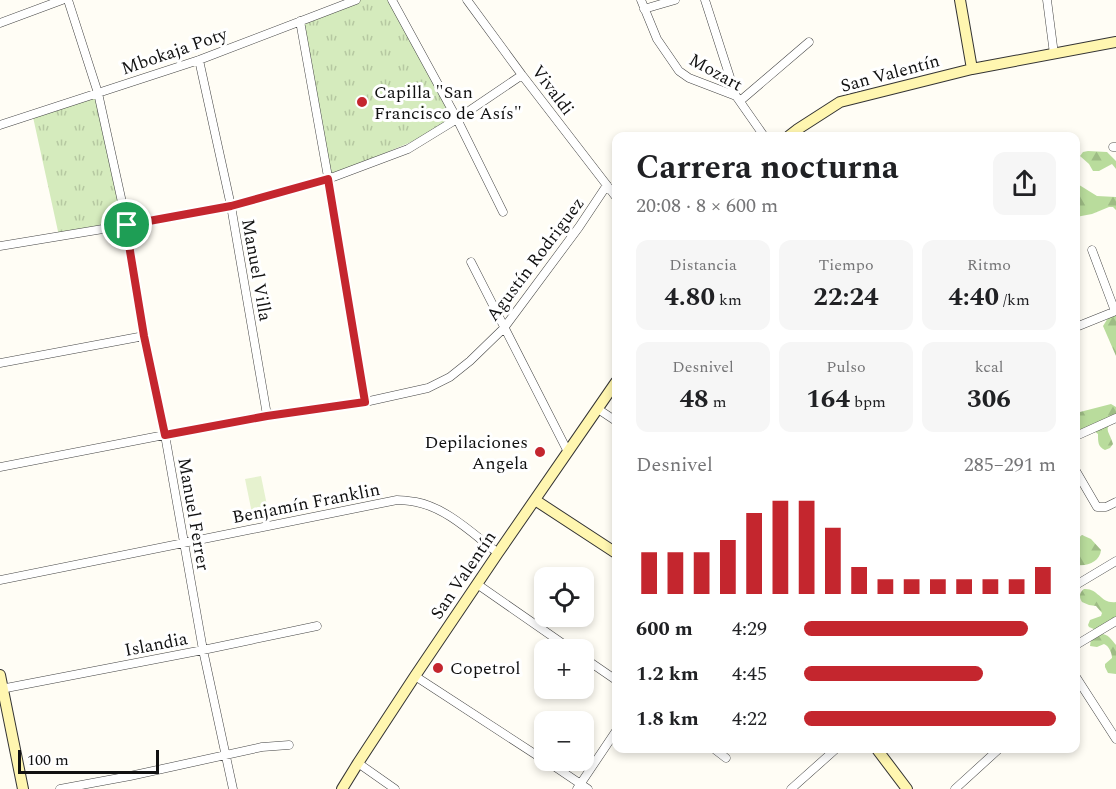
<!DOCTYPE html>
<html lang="es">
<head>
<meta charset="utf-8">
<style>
	:root { --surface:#fff; --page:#f6f6f6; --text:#202124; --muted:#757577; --accent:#c4262e }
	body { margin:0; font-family:Spectral,serif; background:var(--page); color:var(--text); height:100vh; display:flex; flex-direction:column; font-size:22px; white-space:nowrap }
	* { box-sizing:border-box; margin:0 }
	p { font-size:20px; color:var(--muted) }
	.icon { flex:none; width:33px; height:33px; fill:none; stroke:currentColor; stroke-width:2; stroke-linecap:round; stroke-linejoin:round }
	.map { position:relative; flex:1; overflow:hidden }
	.panel { position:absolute; left:612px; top:132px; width:468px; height:621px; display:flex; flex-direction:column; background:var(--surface); border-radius:12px; box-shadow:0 3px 9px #0003 }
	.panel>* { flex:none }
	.fabs { position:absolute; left:534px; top:567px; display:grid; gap:12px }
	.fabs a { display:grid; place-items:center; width:60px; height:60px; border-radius:12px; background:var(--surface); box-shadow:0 3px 9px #0003; font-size:30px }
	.scale { position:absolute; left:18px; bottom:15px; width:141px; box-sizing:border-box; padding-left:6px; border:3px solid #111; border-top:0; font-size:16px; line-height:21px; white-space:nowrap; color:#111; -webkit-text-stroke:4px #fff; paint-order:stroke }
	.pin { position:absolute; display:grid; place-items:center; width:51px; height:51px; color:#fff; margin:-26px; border:3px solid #fff; border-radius:50%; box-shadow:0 2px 6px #0007 }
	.round { display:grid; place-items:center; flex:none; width:63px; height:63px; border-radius:12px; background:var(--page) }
	.overview { display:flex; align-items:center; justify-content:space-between; height:102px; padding:0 24px }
	h1 { font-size:33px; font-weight:700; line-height:45px }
	.figures { display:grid; grid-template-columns:repeat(3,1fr); gap:9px; height:102px; padding:6px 24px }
	.figures div { display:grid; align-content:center; border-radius:12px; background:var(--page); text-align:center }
	.figures b { font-size:26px; font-weight:700 }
	.figures small { font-size:16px; font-weight:400 }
	.figures p { font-size:16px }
	.chart { height:168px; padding:12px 24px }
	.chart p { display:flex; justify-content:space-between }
	.chart svg { width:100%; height:108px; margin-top:6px; stroke:var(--accent); stroke-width:6 }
	ul { padding:0 24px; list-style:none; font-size:20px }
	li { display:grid; grid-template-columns:96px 72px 1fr; align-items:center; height:45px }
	li i { height:15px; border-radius:8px; background:var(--accent) }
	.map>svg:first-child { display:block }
	.forest { fill:url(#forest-firs) }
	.park { fill:url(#park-tufts) }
	.pitch { fill:#e6f2cf }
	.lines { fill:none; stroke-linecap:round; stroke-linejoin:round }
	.street-casing { stroke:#444; stroke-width:9 }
	.secondary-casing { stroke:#333; stroke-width:12 }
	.street { stroke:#fff; stroke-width:8 }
	.secondary { stroke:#fff6b0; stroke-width:10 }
	.route-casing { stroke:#fff; stroke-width:12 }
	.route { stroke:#c4262e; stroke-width:8 }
	.poi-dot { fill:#c4262e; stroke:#fff; stroke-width:2 }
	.labels { text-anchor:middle; stroke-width:6; stroke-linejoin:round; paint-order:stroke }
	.street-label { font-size:18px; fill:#111; stroke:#fff }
	.poi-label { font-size:18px; fill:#111; stroke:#fff; text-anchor:start }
</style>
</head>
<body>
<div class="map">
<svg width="1116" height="789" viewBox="0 0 1116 789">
	<defs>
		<pattern id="forest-firs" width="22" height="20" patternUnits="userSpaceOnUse" patternTransform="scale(1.5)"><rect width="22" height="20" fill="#b9dc9c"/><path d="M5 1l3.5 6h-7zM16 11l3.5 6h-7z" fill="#9ebc85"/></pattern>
		<pattern id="park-tufts" width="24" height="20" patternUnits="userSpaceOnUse" patternTransform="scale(1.5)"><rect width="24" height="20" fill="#d5ebbd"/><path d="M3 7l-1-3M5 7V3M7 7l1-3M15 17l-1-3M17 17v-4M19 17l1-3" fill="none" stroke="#b6c8a1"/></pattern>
	</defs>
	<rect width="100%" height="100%" fill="#fffdf5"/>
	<path class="forest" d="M1088,151L1107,152L1116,161V169L1112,164L1099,171H1093L1089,164L1080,156L1083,152Z
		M1076,183L1097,196L1116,197V210L1113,207H1109L1092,214L1076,217Z
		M1116,312V356L1103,326L1108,318Z
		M1111,404L1116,407V420C1102,429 1109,430 1113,444L1110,448L1105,450C1098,447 1098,442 1098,434L1094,431L1085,434L1076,441V413Z
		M1082,535L1091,539L1101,550C1100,561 1089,566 1078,565L1080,563L1076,554V540Z
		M1084,589C1099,588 1100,604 1116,602V625L1096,630L1089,627L1088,625L1090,620L1101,616L1102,613L1096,606L1089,605L1082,602C1079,598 1079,592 1084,589Z
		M1099,634C1108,633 1111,639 1116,645V674L1108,673L1105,667V664L1112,658C1112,653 1109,646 1104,644L1097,647L1090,646L1091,639Z"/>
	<path class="park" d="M356,0H392L454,115L423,137L328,177L300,21Z
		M98,93L127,225L59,236L33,117Z"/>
	<path class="pitch" d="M261,476L269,515L253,518L245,479Z"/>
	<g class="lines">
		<defs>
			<path id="street" d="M68,0L98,93L127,225L129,245L144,336L165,435L203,650L233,789
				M392,0L457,119L503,212
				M467,0L522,75L616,197
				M641,0L657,39L679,71L689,78L736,96L764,136
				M705,0L736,96
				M1047,0L1054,54
				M644,9L675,0
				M300,21L328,177L365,402
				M0,23L62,0
				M199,60L231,206L267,415
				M740,101L809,42
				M0,125L199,60L356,0
				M1113,147H1116
				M0,246L127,225L231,206L328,179L408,149L457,119L522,75
				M1092,250L1115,311
				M471,262L568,452
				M1076,327L1116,311
				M0,363L144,336
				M598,409L616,421
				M1076,436L1116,418
				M0,467L267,415L365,402L428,388L450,377L470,361L504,328L579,227L607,185
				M1076,471L1097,507H1106L1116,502
				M0,580L397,500C403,500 410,501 416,502C447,508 473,534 498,553
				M477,584L572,650
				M1076,585L1116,561
				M1076,645L1116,621
				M584,658L616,680
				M415,676L544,760
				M1076,677L1116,739
				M1,689L203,650L317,626
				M713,748L726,758
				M545,760L588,789
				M358,763L395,789
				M60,789L130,776L262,747L289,745
				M577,789L616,731
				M791,789L837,748
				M955,789L1000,748"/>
			<path id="secondary" d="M960,0L972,69
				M789,136L798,129L840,102L972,69L1116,42
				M535,500L616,553
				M0,675L23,789
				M876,748L907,789
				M342,789L358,763L415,676L498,553L616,382"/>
		</defs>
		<use href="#street" class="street-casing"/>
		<use href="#secondary" class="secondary-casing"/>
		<use href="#street" class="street"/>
		<use href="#secondary" class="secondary"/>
	</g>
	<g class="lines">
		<defs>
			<path id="route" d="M328,179L365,402L267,416L165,435L144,336L129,245L127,225L231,206Z"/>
		</defs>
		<use href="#route" class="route-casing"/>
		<use href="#route" class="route"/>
	</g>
	<g class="poi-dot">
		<circle cx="362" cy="102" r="6"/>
		<circle cx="540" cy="452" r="6"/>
		<circle cx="438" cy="668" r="6"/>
	</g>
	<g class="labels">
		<g class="street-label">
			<text transform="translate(174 51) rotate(-19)" y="6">Mbokaja Poty</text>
			<text transform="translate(716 72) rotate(29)" y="6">Mozart</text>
			<text transform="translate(890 73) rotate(-15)" y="6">San Valentín</text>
			<text transform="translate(553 90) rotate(53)" y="6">Vivaldi</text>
			<text transform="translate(535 259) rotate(-53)" y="6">Agustín Rodriguez</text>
			<text transform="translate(257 270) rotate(80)" y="6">Manuel Villa</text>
			<text transform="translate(306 503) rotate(-11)" y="6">Benjamín Franklin</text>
			<text transform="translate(194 514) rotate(80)" y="6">Manuel Ferrer</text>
			<text transform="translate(463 575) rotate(-56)" y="6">San Valentín</text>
			<text transform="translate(156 644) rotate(-11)" y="6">Islandia</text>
		</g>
		<g class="poi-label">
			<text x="374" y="98">Capilla "San<tspan x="374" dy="21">Francisco de Asís"</tspan></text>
			<text x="528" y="448" text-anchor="end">Depilaciones<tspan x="528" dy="21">Angela</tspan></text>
			<text x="450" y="674">Copetrol</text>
		</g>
	</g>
</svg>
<div class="fabs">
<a><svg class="icon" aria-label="locate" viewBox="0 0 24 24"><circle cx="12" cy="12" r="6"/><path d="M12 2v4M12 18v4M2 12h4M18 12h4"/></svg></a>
<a>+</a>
<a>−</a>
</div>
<div class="scale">100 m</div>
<div class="pin" style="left:127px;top:225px;background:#1e9e55"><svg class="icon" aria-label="arrive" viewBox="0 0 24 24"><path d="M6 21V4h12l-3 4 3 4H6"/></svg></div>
<section class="panel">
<div class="overview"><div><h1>Carrera nocturna</h1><p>20:08 · 8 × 600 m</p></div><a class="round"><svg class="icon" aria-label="share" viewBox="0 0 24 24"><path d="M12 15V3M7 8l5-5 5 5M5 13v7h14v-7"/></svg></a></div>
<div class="figures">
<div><p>Distancia</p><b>4.80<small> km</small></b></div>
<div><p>Tiempo</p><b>22:24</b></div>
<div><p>Ritmo</p><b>4:40<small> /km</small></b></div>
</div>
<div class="figures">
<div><p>Desnivel</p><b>48<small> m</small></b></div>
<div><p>Pulso</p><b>164<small> bpm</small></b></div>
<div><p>kcal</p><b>306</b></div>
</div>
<div class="chart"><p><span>Desnivel</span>285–291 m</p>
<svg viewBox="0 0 160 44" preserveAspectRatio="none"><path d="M5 44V27M15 44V27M25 44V27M35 44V22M45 44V11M55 44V6M65 44V6M75 44V17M85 44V33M95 44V38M105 44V38M115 44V38M125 44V38M135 44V38M145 44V38M155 44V33"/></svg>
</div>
<ul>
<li><b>600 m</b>4:29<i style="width:89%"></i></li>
<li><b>1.2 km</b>4:45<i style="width:71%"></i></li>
<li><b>1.8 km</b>4:22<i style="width:100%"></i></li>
</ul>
</section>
</div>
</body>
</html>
